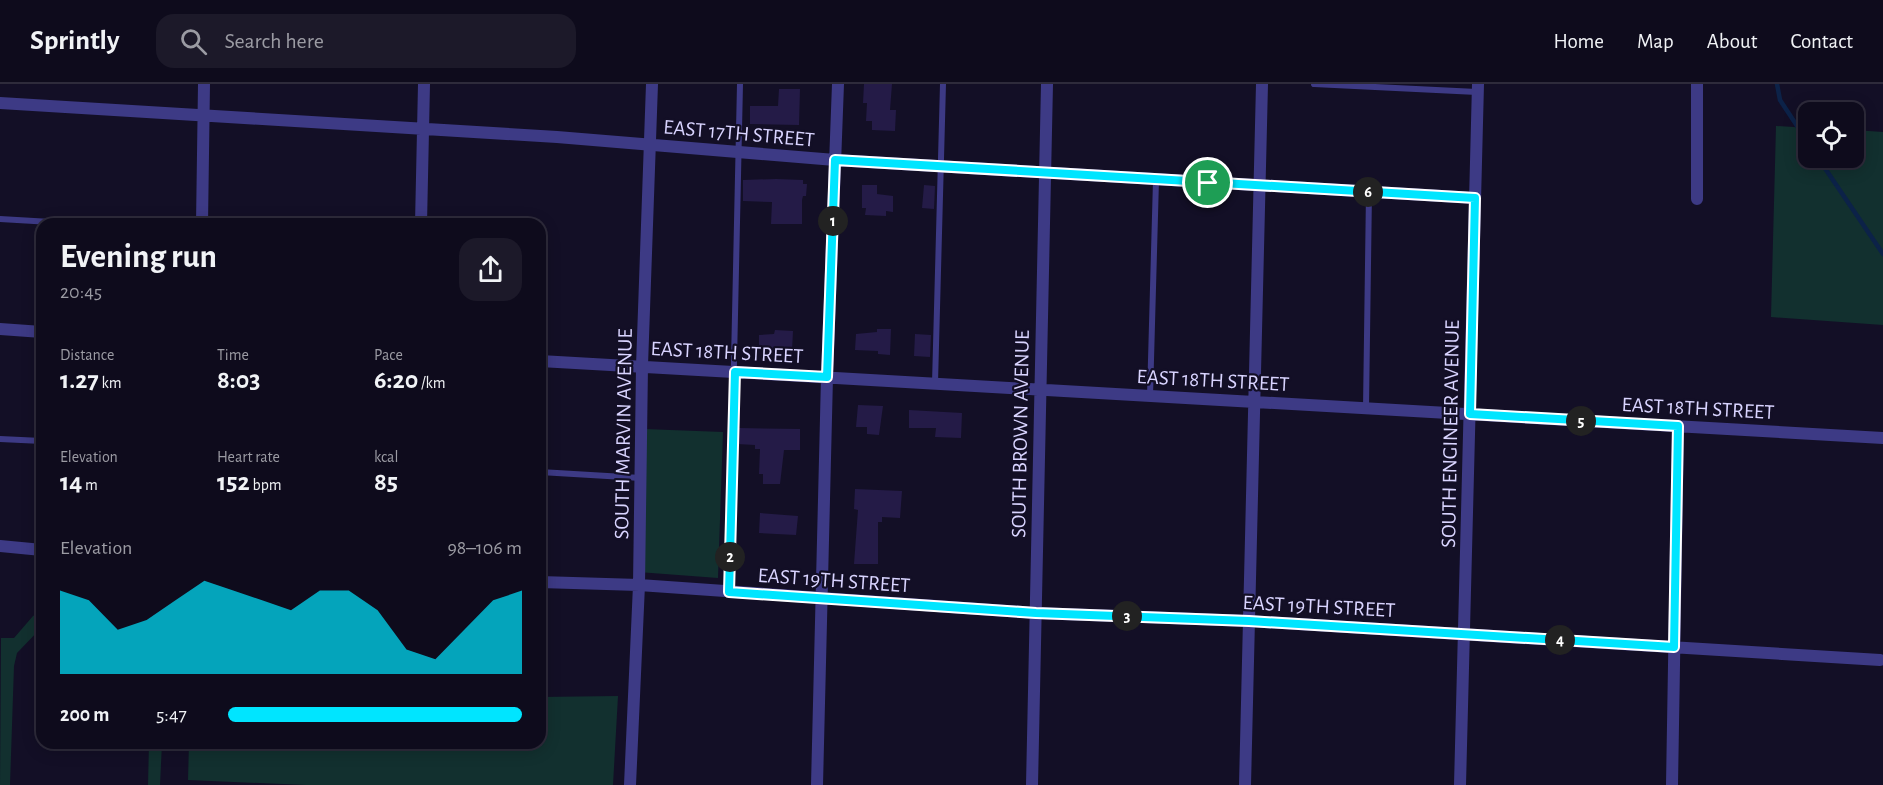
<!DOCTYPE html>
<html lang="en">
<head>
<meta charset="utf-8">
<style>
	:root { --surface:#0e0b1c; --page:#1c1929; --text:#f1f3f6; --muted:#9b9ba3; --line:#2e2b3b; --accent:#00e5ff }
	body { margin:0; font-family:"Alegreya Sans",sans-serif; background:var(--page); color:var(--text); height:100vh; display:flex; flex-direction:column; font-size:22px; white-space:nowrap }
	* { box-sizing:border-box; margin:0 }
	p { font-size:20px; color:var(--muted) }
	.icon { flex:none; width:33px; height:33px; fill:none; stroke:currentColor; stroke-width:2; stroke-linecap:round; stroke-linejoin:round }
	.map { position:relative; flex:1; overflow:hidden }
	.sheet { position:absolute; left:36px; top:134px; width:510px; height:531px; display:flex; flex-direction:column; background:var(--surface); border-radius:18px; box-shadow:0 3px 15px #0003,0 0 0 2px var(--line) }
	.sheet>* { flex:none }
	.tools { position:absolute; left:1798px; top:18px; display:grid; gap:12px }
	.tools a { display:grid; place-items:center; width:66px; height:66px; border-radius:12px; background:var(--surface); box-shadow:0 3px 15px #0003,0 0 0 2px var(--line); font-size:30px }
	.pin { position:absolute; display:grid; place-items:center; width:51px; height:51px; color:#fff; margin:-26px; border:3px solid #fff; border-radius:50%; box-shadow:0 2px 6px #0007 }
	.km { position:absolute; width:30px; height:30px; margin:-15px; border-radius:50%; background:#222; color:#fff; font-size:16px; line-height:30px; text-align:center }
	.round { display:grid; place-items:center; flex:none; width:63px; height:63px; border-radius:18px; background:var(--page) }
	.head { display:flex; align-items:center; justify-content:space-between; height:102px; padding:0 24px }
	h1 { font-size:33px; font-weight:700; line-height:45px }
	.stats { display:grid; grid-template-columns:repeat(3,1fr); gap:9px; height:102px; padding:6px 24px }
	.stats div { display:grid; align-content:center }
	.stats b { font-size:26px; font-weight:700 }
	.stats small { font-size:16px; font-weight:400 }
	.stats p { font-size:16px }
	.chart { height:168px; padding:12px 24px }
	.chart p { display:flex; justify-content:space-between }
	.chart svg { width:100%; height:108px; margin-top:6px; fill:var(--accent); opacity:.7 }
	ul { padding:0 24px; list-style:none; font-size:20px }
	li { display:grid; grid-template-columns:96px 72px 1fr; align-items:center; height:45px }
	li i { height:15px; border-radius:8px; background:var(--accent) }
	header { display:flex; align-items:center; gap:36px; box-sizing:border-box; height:84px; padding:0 30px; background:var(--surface); border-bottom:2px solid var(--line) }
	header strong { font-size:28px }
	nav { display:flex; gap:33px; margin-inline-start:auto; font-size:21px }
	.search { width:420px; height:54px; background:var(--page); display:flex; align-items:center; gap:15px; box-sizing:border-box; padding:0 21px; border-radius:18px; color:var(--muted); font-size:22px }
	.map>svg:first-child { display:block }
	.green { fill:#12302f }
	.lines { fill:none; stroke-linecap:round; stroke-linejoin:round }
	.stream { stroke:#0c2248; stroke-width:4.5 }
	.building { fill:#241b47 }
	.service { stroke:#3d3a85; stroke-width:6 }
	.minor { stroke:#3d3a85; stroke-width:12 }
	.route-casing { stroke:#fff; stroke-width:12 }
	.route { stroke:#00e5ff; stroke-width:8 }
	.labels { text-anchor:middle; stroke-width:4.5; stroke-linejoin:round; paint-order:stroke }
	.street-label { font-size:21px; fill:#d9d4ff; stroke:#130f26 }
</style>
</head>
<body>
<header>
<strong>Sprintly</strong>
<div class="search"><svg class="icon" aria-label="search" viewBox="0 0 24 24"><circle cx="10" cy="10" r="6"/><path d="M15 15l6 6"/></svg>Search here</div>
<nav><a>Home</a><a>Map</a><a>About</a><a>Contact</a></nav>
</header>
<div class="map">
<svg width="1883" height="701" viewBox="0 0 1883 701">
	<rect width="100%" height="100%" fill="#130f26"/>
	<path class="green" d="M1776,42L1809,44V74H1854V46L1883,48V241L1771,233Z
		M644,345L723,348L718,494L638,488Z
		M42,527V543L17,569L14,582L10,701H0L1,554H14L33,532Z
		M618,612L613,701H306L188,696L189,659L540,658V613Z
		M149,659H162L160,701H148Z"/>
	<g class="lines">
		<path class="stream" d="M1777,0L1780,16L1809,60
			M1818,74L1883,170"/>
	</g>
	<path class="building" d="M864,0H892L890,26H896L895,47L872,46V37H866L867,19H863Z
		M779,5H800L799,41L750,40V22H778Z
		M776,95L803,96V100H807L806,112H803L802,116V140H771L772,118L743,117V96Z
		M862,101H877V110L893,112V128L886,127V132L865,131L866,124H862Z
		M924,101L935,102L934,125L922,124Z
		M877,245H891L890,271L878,270V267L855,266L856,250L877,248Z
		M775,246L793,247L792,267L759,266V251L774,250Z
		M915,250L931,251L930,273L914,272Z
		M858,321L883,322L879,351L867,350V343H856Z
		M909,326L962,329L961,354L935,353L936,344H909Z
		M739,344L800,345V366H784L780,400H763V390H759L760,365H755V361L737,360Z
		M855,405L902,407L900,434L882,433V438H878V480H854L858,426L854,425Z
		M760,429L798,432L796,451L759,449Z"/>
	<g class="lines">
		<path class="service" d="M1314,0L1477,8
			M0,135L85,140
			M935,299L943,0
			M1150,312L1156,96
			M1366,324L1369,108
			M0,355L42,357
			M540,388L641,394
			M729,508L740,0"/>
		<path class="minor" d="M1697,0V115
			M0,19L557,53L835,76L1475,114
			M202,140L204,0
			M421,140L424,0
			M0,245L42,248
			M540,277L1883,354
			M0,462L42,466
			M540,498L639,501L1036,529L1249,537L1880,576
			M630,701L639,501L642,282L652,0
			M817,701L827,293L838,0
			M1032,701L1047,0
			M1245,701L1262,0
			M1460,701L1478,0
			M1672,701L1678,342"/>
	</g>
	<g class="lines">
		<defs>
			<path id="route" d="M835,76L1475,114L1470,330L1678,342L1674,563L1249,537L1036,529L729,508L735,288L827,293Z"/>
		</defs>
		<use href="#route" class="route-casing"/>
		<use href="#route" class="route"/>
	</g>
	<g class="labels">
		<g class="street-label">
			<text transform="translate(739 49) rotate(5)" y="7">EAST 17TH STREET</text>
			<text transform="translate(727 268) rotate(3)" y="7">EAST 18TH STREET</text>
			<text transform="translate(1213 296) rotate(3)" y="7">EAST 18TH STREET</text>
			<text transform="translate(1698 324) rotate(3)" y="7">EAST 18TH STREET</text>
			<text transform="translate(623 350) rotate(-89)" y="7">SOUTH MARVIN AVENUE</text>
			<text transform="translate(1020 350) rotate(-89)" y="7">SOUTH BROWN AVENUE</text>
			<text transform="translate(1450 350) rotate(-89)" y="7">SOUTH ENGINEER AVENUE</text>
			<text transform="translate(834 496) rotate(4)" y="7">EAST 19TH STREET</text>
			<text transform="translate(1319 522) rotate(3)" y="7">EAST 19TH STREET</text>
		</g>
	</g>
</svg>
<div class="tools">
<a><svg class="icon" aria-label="locate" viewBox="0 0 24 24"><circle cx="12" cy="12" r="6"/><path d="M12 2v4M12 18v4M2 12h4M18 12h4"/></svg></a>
</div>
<div class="pin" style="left:1208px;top:99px;background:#1e9e55"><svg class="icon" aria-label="arrive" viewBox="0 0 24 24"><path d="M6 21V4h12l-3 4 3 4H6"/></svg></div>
<b class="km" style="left:833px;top:137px">1</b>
<b class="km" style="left:730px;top:473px">2</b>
<b class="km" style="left:1127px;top:532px">3</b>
<b class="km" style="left:1560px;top:556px">4</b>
<b class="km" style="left:1581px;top:337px">5</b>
<b class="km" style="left:1368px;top:108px">6</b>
<section class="sheet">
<div class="head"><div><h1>Evening run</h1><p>20:45</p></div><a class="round"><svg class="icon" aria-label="share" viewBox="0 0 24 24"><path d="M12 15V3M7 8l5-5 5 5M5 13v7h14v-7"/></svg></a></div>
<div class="stats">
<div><p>Distance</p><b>1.27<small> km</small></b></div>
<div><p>Time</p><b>8:03</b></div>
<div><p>Pace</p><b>6:20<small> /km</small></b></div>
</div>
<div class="stats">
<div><p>Elevation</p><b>14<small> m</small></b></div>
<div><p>Heart rate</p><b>152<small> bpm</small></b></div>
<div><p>kcal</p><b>85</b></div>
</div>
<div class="chart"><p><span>Elevation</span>98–106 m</p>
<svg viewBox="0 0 160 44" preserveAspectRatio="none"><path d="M0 44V10L10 14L20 26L30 22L40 14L50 6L60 10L70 14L80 18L90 10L100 10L110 18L120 34L130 38L140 26L150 14L160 10V44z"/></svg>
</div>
<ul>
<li><b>200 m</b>5:47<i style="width:100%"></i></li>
</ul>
</section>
</div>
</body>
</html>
